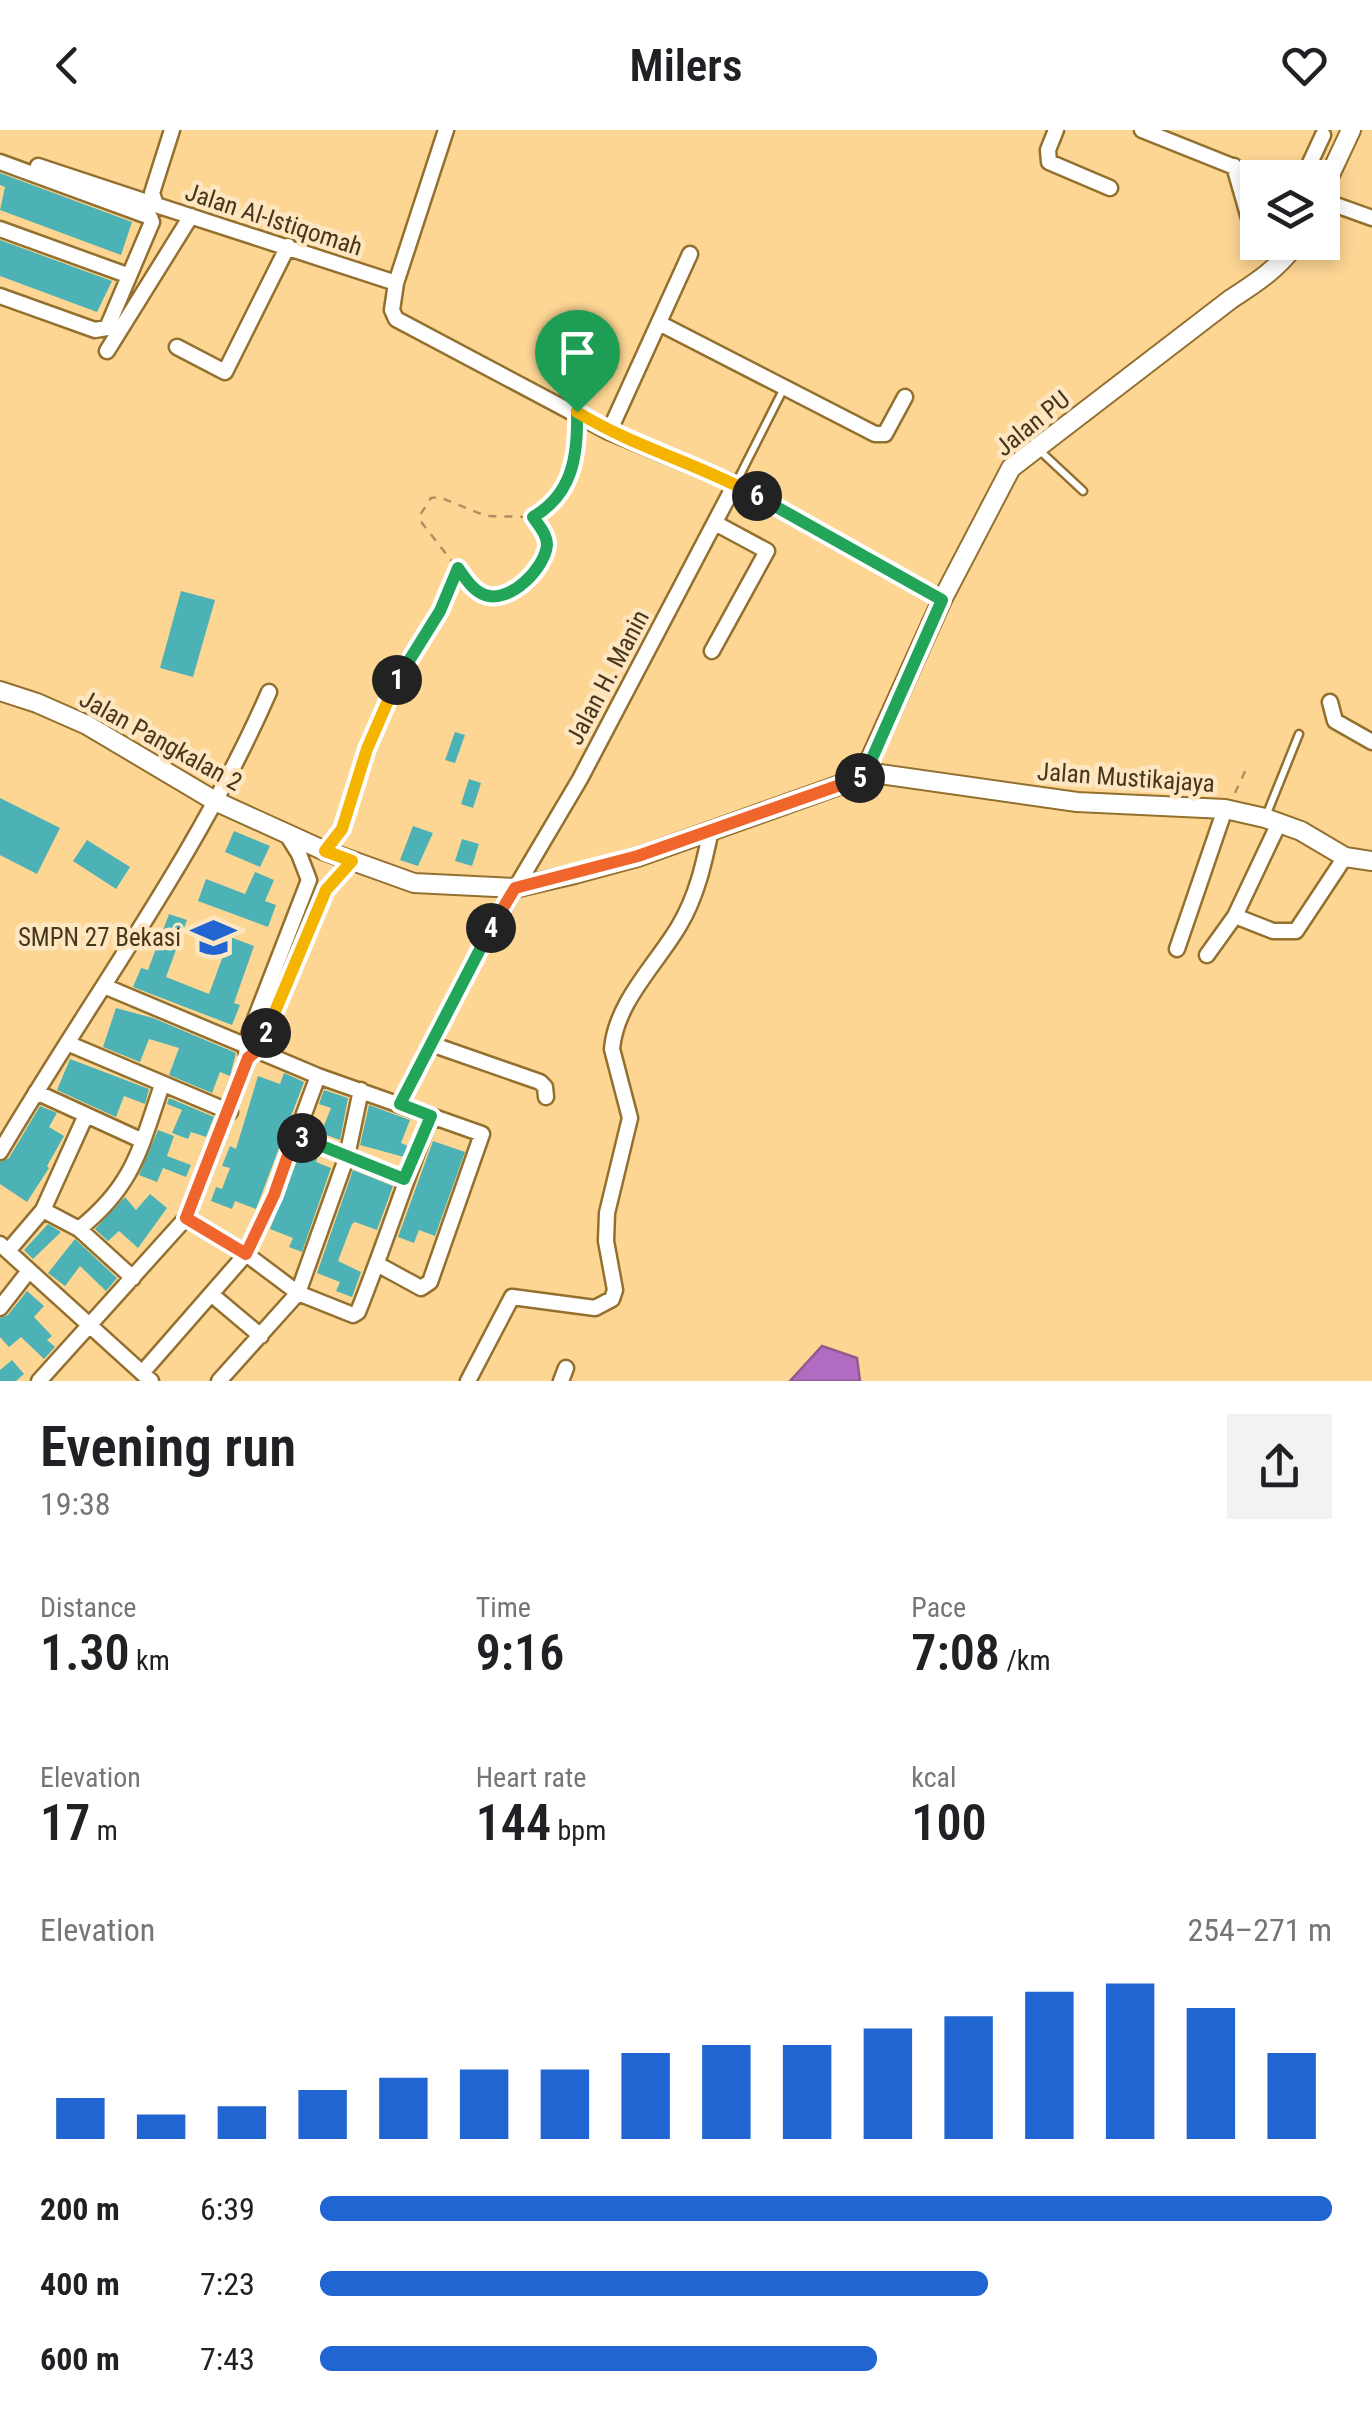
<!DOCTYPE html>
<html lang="en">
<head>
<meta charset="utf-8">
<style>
	:root { --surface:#fff; --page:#f2f2f2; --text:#202124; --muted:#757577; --accent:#2065d1 }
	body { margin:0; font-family:"Roboto Condensed",sans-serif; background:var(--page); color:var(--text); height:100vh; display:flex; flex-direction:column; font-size:38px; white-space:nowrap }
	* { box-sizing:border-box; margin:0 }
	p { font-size:32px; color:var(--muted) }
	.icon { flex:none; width:55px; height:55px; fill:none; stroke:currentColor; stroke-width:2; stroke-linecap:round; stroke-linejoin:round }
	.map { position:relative; height:1251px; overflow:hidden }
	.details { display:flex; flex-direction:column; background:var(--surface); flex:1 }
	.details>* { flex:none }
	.buttons { position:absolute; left:1240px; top:30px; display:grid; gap:20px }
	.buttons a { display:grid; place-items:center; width:100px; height:100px; border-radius:0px; background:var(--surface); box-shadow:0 5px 15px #0003; font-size:50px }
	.pin { position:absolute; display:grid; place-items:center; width:85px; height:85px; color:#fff; margin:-102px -42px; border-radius:50% 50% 50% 0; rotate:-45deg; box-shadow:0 0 10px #0007 }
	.pin .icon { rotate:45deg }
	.km { position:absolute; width:50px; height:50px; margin:-25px; border-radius:50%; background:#222; color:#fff; font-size:28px; line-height:50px; text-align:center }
	.round { display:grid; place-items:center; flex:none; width:105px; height:105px; border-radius:0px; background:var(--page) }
	.headline { display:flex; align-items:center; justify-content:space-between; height:170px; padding:0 40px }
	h1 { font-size:55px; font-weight:600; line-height:75px }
	.stats { display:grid; grid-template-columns:repeat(3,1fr); gap:15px; height:170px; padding:10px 40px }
	.stats div { display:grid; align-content:center }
	.stats b { font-size:50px; font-weight:600 }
	.stats small { font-size:28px; font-weight:400 }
	.stats p { font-size:28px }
	.chart { height:280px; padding:20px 40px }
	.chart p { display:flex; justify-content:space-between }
	.chart svg { width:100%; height:180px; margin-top:10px; stroke:var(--accent); stroke-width:6 }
	ul { padding:0 40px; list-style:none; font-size:32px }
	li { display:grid; grid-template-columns:160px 120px 1fr; align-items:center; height:75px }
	li i { height:25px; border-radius:12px; background:var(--accent) }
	header { display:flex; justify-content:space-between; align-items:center; height:130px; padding:0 40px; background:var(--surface); font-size:45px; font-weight:600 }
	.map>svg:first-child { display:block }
	.water { fill:#b16cc2; stroke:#915c90; stroke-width:2.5 }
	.building { fill:#4cb2b6 }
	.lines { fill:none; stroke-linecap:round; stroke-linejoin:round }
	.service-casing { stroke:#94702f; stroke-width:11 }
	.minor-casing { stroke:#94702f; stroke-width:19 }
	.tertiary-casing { stroke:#94702f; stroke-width:22 }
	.path { stroke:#ad9160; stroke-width:2.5; stroke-dasharray:8 8; stroke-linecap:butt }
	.service { stroke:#fff; stroke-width:6 }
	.minor { stroke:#fff; stroke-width:14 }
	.tertiary { stroke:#fff; stroke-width:18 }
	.split-1-casing { stroke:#fff; stroke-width:20 }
	.split-2-casing { stroke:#fff; stroke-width:20 }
	.split-3-casing { stroke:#fff; stroke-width:20 }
	.split-4-casing { stroke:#fff; stroke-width:20 }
	.split-5-casing { stroke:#fff; stroke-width:20 }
	.split-6-casing { stroke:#fff; stroke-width:20 }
	.split-7-casing { stroke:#fff; stroke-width:20 }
	.split-1 { stroke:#22a559; stroke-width:12 }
	.split-2 { stroke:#f5b400; stroke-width:12 }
	.split-3 { stroke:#f0652b; stroke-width:12 }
	.split-4 { stroke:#22a559; stroke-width:12 }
	.split-5 { stroke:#f0652b; stroke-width:12 }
	.split-6 { stroke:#22a559; stroke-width:12 }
	.split-7 { stroke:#f5b400; stroke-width:12 }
	.labels { text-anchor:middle; stroke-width:9; stroke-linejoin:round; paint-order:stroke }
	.street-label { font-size:25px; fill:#46371c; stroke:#fee6c0 }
	.poi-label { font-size:25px; fill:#46371c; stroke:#fee6c0; text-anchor:end }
</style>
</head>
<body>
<header><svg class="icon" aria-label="back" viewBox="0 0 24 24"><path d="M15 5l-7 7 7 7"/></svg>Milers<svg class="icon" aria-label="heart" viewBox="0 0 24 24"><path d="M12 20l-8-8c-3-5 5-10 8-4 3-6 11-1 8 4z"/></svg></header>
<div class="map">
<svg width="1372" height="1251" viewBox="0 0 1372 1251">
	<rect width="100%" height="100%" fill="#fdd694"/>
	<path class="water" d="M822,1216L857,1228L860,1251H790Z"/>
	<path class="building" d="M0,43L132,92L121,125L0,80L5,57L0,55Z
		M0,110L112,151L97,182L0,146Z
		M181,461L215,470L193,547L160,538Z
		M455,602L465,605L455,633L445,630Z
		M469,649L481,653L473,678L461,674Z
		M0,668L60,698L37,744L0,725Z
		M413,696L433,703L418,736L400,730Z
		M234,701L270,716L260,737L225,722Z
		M462,709L479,714L472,736L455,731Z
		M87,710L130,737L116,759L73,731Z
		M255,742L274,750L265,771L276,775L268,797L198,771L206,749L245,764Z
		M169,784L187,790L166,847L209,864L230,807L254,816L234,873L240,875L232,895L133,857L141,838L148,840Z
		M116,878L153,888L236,923L230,946L220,942L212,963L169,945L179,918L149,909L140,932L103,917Z
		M70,929L149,959L145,974L124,966L116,987L57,960Z
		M284,943L304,952L256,1079L235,1071L232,1079L211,1071L216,1057L222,1059L230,1038L222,1036L230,1016L236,1019L258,946L280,954Z
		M324,960L348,968L340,1010L321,1003L331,978L319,974Z
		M169,968L214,987L206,1007L191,1002L188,1009L172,1003L182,980L167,974Z
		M369,975L410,990L401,1013L408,1016L404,1027L360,1015Z
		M40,976L57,983L49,997L64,1006L47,1036L49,1038L27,1072L0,1054V1032L9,1028Z
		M158,1000L174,1006L167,1026L191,1035L186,1047L163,1038L157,1052L139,1045Z
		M433,1011L465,1022L435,1106L419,1100L414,1113L398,1107Z
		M302,1019L318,1026L316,1032L331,1038L302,1122L289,1117L293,1108L270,1099Z
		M353,1040L393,1056L377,1100L355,1092L352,1094L338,1131L361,1142L352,1167L336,1161L340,1152L317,1143Z
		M150,1064L167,1078L138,1118L119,1101L108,1111L95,1099L125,1067L136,1080Z
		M48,1094L61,1102L33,1129L24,1120Z
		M75,1109L117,1148L106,1161L80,1136L65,1156L48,1143Z
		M27,1161L44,1176L34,1187L52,1206L47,1210L55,1217L44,1229L21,1207L9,1217L0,1207V1188L8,1185Z
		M12,1230L24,1244L16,1251H0V1240Z"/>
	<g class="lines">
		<defs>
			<path id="service" d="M1038,319L1083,361
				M736,353L782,262
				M1266,686L1299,604"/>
			<path id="minor" d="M172,0L152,63L156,75L396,153
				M446,0L396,153L392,180L396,189L609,302L735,354L942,470
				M1056,0L1048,20L1049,32L1110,58
				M1142,0L1262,48
				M0,32L150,87L152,92L107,198L95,200L0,166
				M38,36L156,75
				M1234,36L1255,109
				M1303,48L1323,5
				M1322,70L1372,88
				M0,99L127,145
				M659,193L875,304H885L905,267
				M177,217L225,242L288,116
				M107,221L191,86
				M609,302L690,124
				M712,521L767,421L715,393
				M1330,572L1335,591L1372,612
				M286,703L299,724L309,750L245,915L248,929L259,919L326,760L352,731
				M1235,786L1273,801H1296L1345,727
				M1177,819L1225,679
				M1207,825L1235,786L1279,693
				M104,856L318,946L482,1004L430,1152L421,1158L377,1134
				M67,913L230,982
				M431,914L540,952L545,957L546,967
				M36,962L143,1011
				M400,974L483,813L580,649L735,354
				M295,1005L404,1049
				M0,1022C90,869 198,725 269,562
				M43,1080L79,1099L133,1148
				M186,1088L246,1124L298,1163L353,1185L358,1182C384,1117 405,1051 431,986
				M79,1099C134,1055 140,1019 162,955
				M0,1114L151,1251
				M8,1121L43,1080L86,985
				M211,1164L261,1206
				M0,1178L28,1142
				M142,1243L246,1124L274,1065L318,946
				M39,1251L186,1088L248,929
				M219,1251L298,1163L347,1026L361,960
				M468,1251L512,1167L595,1178L612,1169L615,1160L606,1111L607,1083L630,988L612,919C616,872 656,835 679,796C697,766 704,733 711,700
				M561,1251L566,1238"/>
			<path id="tertiary" d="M1322,62L1351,0
				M0,561L37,573L87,595L215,671L325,721L414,753L515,758L575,744L638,727L862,647L942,470L1011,338L1231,169C1257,152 1279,138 1297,112
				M866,642L1077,672L1225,679L1265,688L1301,701L1345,727L1372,731"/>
		</defs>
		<use href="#service" class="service-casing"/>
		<use href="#minor" class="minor-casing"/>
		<use href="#tertiary" class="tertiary-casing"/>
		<path class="path" d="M533,387C538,394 545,400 546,408C552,438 503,482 472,457L422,393L420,385L431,368L439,367L486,386L533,387L551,377L561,365L570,346L577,301
			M1235,663L1247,637
			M335,708L341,699L367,619L396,552L440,481L457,439"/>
		<use href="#service" class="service"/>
		<use href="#minor" class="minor"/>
		<use href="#tertiary" class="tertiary"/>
	</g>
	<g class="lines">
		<defs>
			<path id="split-1" d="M397,550L440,481L458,438C465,448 473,461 485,465C510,474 545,438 547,415C547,404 539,396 533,387C573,364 578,325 577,282"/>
			<path id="split-2" d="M266,903L326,760L352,731L325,721L342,699L367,619L397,550"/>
			<path id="split-3" d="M266,903L259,919L248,928L186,1088L246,1124L274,1065L295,1005L302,1008"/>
			<path id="split-4" d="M302,1008L404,1049L431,986L400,974L491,798"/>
			<path id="split-5" d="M491,798L515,758L638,726L860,648"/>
			<path id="split-6" d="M757,366L942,470L866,642L860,648"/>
			<path id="split-7" d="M577,282C634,317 699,334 757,366"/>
		</defs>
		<use href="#split-1" class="split-1-casing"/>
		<use href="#split-2" class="split-2-casing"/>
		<use href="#split-3" class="split-3-casing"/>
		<use href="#split-4" class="split-4-casing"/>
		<use href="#split-5" class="split-5-casing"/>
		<use href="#split-6" class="split-6-casing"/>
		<use href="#split-7" class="split-7-casing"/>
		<use href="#split-1" class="split-1"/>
		<use href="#split-2" class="split-2"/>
		<use href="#split-3" class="split-3"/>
		<use href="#split-4" class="split-4"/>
		<use href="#split-5" class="split-5"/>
		<use href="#split-6" class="split-6"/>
		<use href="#split-7" class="split-7"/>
	</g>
	<defs>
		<symbol id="school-bare" viewBox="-9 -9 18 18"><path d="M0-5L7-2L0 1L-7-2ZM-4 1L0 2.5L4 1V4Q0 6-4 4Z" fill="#2065d1" stroke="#fee6c0" stroke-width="2.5" paint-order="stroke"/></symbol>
	</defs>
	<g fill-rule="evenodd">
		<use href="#school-bare" x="182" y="776" width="63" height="63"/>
	</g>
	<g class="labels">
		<g class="street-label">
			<text transform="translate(274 89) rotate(18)" y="9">Jalan Al-Istiqomah</text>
			<text transform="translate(1032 293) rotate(-39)" y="9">Jalan PU</text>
			<text transform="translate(607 547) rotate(-62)" y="9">Jalan H. Manin</text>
			<text transform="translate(161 610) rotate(29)" y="9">Jalan Pangkalan 2</text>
			<text transform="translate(1126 647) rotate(4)" y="9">Jalan Mustikajaya</text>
		</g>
		<g class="poi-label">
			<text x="181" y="816">SMPN 27 Bekasi</text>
		</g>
	</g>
</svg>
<div class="buttons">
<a><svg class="icon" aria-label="layers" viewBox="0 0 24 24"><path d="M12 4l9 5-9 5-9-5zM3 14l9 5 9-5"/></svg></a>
</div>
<div class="pin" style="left:577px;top:282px;background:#1e9e55"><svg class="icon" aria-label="arrive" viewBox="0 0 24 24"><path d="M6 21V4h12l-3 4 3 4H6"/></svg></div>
<b class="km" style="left:397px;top:550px">1</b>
<b class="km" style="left:266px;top:903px">2</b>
<b class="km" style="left:302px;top:1008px">3</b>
<b class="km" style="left:491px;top:798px">4</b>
<b class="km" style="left:860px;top:648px">5</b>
<b class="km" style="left:757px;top:366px">6</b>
</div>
<section class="details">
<div class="headline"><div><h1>Evening run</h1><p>19:38</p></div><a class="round"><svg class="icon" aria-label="share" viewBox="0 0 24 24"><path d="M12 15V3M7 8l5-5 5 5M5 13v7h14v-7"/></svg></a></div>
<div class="stats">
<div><p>Distance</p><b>1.30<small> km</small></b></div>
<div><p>Time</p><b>9:16</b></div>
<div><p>Pace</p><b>7:08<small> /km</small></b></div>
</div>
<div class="stats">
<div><p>Elevation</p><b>17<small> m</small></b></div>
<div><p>Heart rate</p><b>144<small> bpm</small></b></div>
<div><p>kcal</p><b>100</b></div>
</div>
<div class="chart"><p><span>Elevation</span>254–271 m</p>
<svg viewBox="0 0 160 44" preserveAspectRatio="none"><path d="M5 44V34M15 44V38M25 44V36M35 44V32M45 44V29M55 44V27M65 44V27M75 44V23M85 44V21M95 44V21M105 44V17M115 44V14M125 44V8M135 44V6M145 44V12M155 44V23"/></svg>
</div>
<ul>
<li><b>200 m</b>6:39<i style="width:100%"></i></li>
<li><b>400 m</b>7:23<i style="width:66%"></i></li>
<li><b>600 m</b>7:43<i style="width:55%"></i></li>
</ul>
</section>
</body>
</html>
